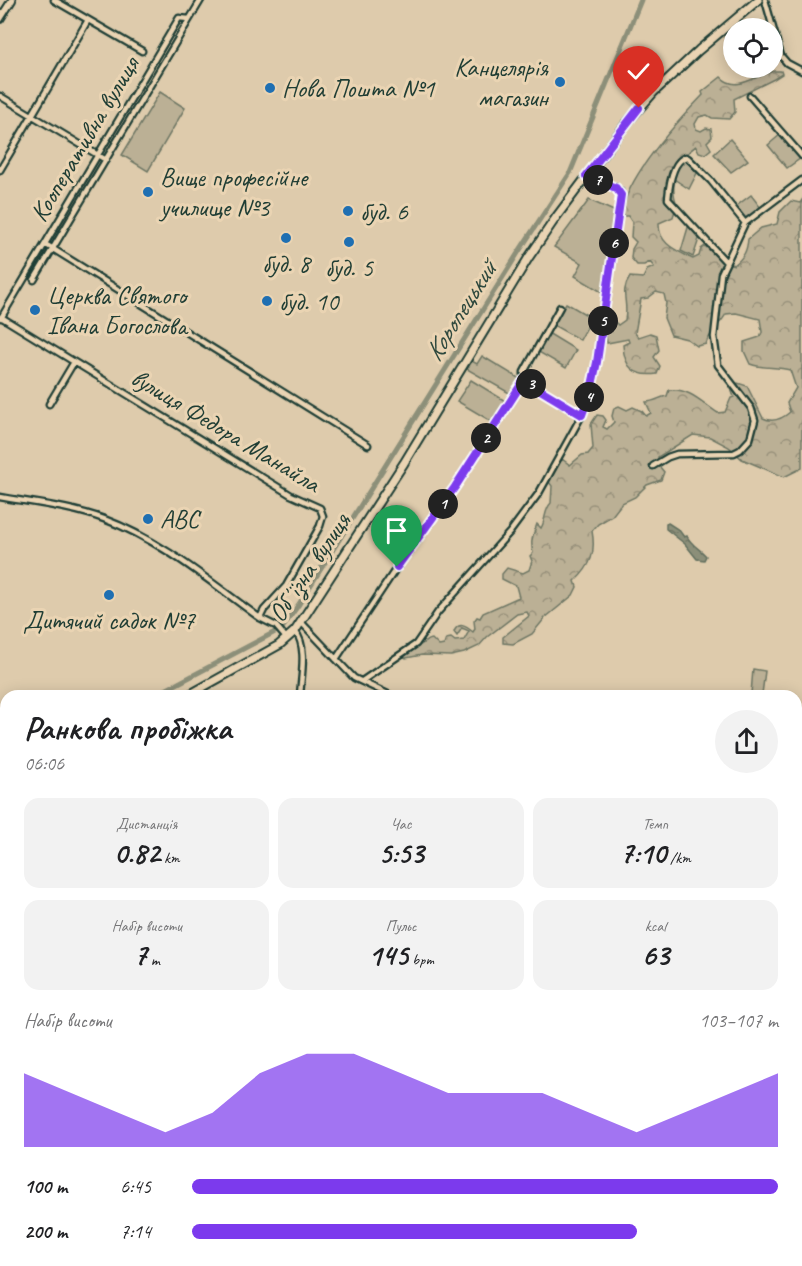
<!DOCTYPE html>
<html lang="uk">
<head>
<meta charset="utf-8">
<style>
	:root { --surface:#fff; --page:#f2f2f2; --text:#202124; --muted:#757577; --accent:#7c3aed }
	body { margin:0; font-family:Caveat,sans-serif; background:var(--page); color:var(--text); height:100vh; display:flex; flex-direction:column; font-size:22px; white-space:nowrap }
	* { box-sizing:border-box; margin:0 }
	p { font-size:20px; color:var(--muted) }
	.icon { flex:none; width:33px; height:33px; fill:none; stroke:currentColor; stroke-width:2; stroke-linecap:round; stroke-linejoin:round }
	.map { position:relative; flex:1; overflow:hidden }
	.sheet { position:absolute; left:0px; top:690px; width:802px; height:576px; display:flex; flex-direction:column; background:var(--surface); border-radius:18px 18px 0 0; box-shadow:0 3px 15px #0003 }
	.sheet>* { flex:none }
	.buttons { position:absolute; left:723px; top:18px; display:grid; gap:12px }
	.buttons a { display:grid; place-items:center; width:60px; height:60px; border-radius:50%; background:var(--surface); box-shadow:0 3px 15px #0003; font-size:30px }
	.pin { position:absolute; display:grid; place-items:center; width:51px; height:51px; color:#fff; margin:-62px -26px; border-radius:50% 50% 50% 0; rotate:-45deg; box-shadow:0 0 6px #0007 }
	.pin .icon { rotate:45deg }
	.km { position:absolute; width:30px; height:30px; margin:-15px; border-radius:50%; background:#222; color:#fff; font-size:16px; line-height:30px; text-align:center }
	.round { display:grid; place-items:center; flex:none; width:63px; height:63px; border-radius:32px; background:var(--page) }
	.headline { display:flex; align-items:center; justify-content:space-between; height:102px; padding:0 24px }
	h1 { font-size:33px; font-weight:700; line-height:45px }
	.stats { display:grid; grid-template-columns:repeat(3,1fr); gap:9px; height:102px; padding:6px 24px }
	.stats div { display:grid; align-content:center; border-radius:15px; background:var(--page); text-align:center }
	.stats b { font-size:30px; font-weight:700 }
	.stats small { font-size:16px; font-weight:400 }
	.stats p { font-size:16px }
	.chart { height:168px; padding:12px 24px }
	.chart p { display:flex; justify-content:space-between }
	.chart svg { width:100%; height:108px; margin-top:6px; fill:var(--accent); opacity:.7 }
	ul { padding:0 24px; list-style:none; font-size:20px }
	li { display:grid; grid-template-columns:96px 72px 1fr; align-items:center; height:45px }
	li i { height:15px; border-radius:8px; background:var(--accent) }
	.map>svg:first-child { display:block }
	.grass { fill:url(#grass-tufts); stroke:#6d7664; stroke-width:1.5 }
	.forest { fill:url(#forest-crowns); stroke:#6d7664; stroke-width:1.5 }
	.garden { fill:#bbb095; stroke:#6d7664; stroke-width:1.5 }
	.water { fill:url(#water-ripples); stroke:#606e5d; stroke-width:1.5 }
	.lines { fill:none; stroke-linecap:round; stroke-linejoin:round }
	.canal { stroke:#8c8f79; stroke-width:5 }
	.street-casing { stroke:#1f3d34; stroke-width:9 }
	.secondary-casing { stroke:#1f3d34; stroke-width:10 }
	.primary-casing { stroke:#1f3d34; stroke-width:11 }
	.street { stroke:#ead4b3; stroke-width:4.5 }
	.secondary { stroke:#ead4b3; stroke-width:6 }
	.primary { stroke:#ead4b3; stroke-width:7 }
	.route-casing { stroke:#fff; stroke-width:12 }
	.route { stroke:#7c3aed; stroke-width:8 }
	.poi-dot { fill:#1f6fb2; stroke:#ead4b3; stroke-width:2 }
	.labels { text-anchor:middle; stroke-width:6; stroke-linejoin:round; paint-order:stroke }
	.poi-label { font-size:26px; fill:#1f3d34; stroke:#ead4b3; text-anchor:start }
	.street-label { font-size:26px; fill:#1f3d34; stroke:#ead4b3 }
	.water-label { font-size:27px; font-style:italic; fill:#2f493e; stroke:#ead4b3 }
</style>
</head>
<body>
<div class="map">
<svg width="802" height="1266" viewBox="0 0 802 1266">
	<defs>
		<pattern id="grass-tufts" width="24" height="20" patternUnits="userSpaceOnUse" patternTransform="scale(1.5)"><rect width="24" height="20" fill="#bbb095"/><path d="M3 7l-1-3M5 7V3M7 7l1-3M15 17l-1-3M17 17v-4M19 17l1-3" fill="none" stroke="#97907a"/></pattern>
		<pattern id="forest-crowns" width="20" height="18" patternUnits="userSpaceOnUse" patternTransform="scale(1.5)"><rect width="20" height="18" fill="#bbb095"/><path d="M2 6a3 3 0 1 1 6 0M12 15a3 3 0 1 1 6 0" fill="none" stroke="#97907a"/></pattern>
		<pattern id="water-ripples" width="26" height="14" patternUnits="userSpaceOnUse" patternTransform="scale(1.5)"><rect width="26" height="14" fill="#8c8f79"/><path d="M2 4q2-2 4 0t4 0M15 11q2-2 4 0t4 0" fill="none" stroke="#727664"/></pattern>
	</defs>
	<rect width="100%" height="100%" fill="#decbac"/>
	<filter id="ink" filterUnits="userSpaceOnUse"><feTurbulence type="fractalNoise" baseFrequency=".0167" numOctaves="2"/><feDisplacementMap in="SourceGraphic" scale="12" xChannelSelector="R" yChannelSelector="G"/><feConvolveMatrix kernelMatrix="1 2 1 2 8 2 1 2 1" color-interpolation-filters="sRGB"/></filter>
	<g filter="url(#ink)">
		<path class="grass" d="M369,1260H590L593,1266H371Z"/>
		<path class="forest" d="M774,71H781L782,74L774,79L734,99L735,112L729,119L712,118L707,115L699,117L695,124L696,129L701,131L706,128L711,129L712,137L707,142L711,149L705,154L699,152L696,146C680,156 668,186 677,204L673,217L659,223C658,244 676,250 693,259L699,256L701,249L705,246L721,261L734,265C744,257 747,251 748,239L761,228L777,224L780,212L791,201L800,203L802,200V468L784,477L742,459L729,447L710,437L693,435L658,457L659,466L664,472L661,480L647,485L635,497L622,503L612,516L598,524L592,531C596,553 591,566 575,581L577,587L573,595L545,618L532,634L513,644L503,643V637L529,616L527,612L517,614L487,637L479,646L464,653L451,656L422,655L406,658L403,656L428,640L432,639L439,646L444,645L446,639L451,638L455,641L464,640L469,631L462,628L457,636L454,632C458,621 466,626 473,632L475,629L474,621L477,617L480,618L483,613L519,597L516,586L502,579V574L507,568L523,573L529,570L532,561L530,556L533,553C530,541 533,535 537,524L541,528C546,520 544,510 551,503L552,486L549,482L555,468L562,459L570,465L582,455L588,454L593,448L591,424L597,415L603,416L606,420L603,427L607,429L614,422L612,416L614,408L619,406L627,410L633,407L642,411L646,416L651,413L646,402C655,402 659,397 667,396L669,390C690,388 702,403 718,413L725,412L731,398L734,397L731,389L738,383L747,386L763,418C773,423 782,419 790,412L787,403L796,388L790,370C776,366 763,369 750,364L744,351V342L760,337L762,332L760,319L736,313L726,314C720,325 709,333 706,344L697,346L687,339L671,335L664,318L666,303L664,294L656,292L648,298L641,299L635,333L638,337L650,333L656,335L659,350L654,357L660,366L657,374C635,377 624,368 623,345L629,342L628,339L607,343L605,327L607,320H613L618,325L625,320C629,301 619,293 630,277L643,278L647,270L654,267L650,262L644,265H637L631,258L632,249L636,242L631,237L632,222L628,216H622C623,181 678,121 703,95L702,92L721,77C737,94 757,74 774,71Z
			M796,892H802V1266H696L687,1260H796Z
			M333,1260H369L371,1266H334Z
			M590,1260H673L667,1266H593Z"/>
		<path class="garden" d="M160,92L185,108L148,171L122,155Z
			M781,134L801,158L787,168L768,145Z
			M730,139L748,160L731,172L714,154Z
			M686,159L697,173L689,189L674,179L681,160Z
			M751,195L761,208L745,219L735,207Z
			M589,200L616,212L605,294L575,276L582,263L554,247Z
			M689,224L700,236L693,257L681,251Z
			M566,303L592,318L580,340L553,325Z
			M548,333L576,350L566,368L537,351Z
			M482,356L520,379L511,394L467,369L472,361L477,364Z
			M471,380L507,402L494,423L457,401Z
			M753,669L765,671L762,694H751Z
			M802,721V760L797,765L796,722Z"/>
		<path class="water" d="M668,523L679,530L684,537L687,536C690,544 700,549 706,556L704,560L697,559L685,544L666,529V524Z"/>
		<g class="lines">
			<path class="canal" d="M283,627L299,604L518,253L570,173L641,0
				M154,696L275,632
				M0,728L6,730"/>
			<defs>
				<path id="street" d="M54,0L142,51
					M765,0L781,56L787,63L802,71
					M0,96L106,160
					M750,96L802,156
					M0,170L88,20
					M45,244L368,445
					M726,262L668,199C669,187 672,161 686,157L688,158L711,181L745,223
					M34,280L201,0
					M1,317L291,495L320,508L323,516L320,526L286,586L264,610L260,618
					M1,318L179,18L189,19
					M524,380L582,415
					M49,404L74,362
					M653,466L668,457L677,454L734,453L740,450L750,439L755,420L751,408L718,365L714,337L721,274L745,223L802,180
					M0,497C34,503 72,507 104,519C163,541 210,582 260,618L276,626L287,639
					M301,622L354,678L392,696
					M295,631C308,647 301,676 300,696
					M336,659L397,567L455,487L524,380V372L560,307
					M362,681L416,644L438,612L510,532L539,493L582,415L591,390L597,362L621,195L620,191L616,188L587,176
					M796,720H797
					M796,786L802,787
					M796,863L802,866
					M796,909L802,915
					M0,1172L6,1170
					M0,1222L6,1225
					M50,1260L52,1266
					M59,1260L71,1266
					M327,1260L329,1266
					M187,1266L215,1260
					M403,1266V1260"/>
				<path id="secondary" d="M0,19L12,0"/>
				<path id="primary" d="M187,696L279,645L295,631L404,463L529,257L557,216L626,124L654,92L699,50L758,0
					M0,798L6,795"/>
			</defs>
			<use href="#street" class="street-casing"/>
			<use href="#secondary" class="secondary-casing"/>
			<use href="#primary" class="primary-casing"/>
			<use href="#street" class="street"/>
			<use href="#secondary" class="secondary"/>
			<use href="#primary" class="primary"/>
		</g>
	</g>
	<g class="lines" filter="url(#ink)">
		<defs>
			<path id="route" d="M397,567L455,487L524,380L582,415L591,390L597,362L621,195L616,188L586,176L639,108"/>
		</defs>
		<use href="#route" class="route-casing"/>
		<use href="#route" class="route"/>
	</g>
	<g class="poi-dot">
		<circle cx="560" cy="82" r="6"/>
		<circle cx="270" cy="88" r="6"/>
		<circle cx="148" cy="192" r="6"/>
		<circle cx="348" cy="211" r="6"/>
		<circle cx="286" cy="238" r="6"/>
		<circle cx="349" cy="242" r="6"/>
		<circle cx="267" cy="301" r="6"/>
		<circle cx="35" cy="310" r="6"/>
		<circle cx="148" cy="519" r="6"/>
		<circle cx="109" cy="595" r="6"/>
	</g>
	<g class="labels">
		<g class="poi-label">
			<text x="548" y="76" text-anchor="end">Канцелярія<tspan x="548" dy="30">магазин</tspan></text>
			<text x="282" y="97">Нова Пошта №1</text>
			<text x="160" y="186">Вище професійне<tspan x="160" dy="30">училище №3</tspan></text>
			<text x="360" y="220">буд. 6</text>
			<text x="286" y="272" text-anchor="middle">буд. 8</text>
			<text x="349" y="276" text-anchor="middle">буд. 5</text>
			<text x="47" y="304">Церква Святого<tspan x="47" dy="30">Івана Богослова</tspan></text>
			<text x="279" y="310">буд. 10</text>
			<text x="160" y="528">АВС</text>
			<text x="109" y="629" text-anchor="middle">Дитячий садок №7</text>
		</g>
		<g class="street-label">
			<text transform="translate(84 139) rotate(-59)" y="9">Кооперативна вулиця</text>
			<text transform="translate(226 430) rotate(31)" y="9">вулиця Федора Манайла</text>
			<text transform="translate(309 567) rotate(-56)" y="9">Обʼїзна вулиця</text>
		</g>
		<g class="water-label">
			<text transform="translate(460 311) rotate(-58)" y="9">Коропецький</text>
		</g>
	</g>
</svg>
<div class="buttons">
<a><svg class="icon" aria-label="locate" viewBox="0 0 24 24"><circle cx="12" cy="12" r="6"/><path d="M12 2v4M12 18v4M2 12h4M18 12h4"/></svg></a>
</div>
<div class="pin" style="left:397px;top:567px;background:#1e9e55"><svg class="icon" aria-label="arrive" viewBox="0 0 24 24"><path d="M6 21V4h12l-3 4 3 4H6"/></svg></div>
<div class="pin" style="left:639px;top:108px;background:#d93025"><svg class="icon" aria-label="check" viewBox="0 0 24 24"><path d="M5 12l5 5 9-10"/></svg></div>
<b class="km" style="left:443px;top:504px">1</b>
<b class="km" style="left:486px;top:438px">2</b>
<b class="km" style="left:531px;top:384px">3</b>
<b class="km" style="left:589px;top:397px">4</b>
<b class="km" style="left:603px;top:321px">5</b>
<b class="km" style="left:614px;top:243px">6</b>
<b class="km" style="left:598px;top:180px">7</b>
<section class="sheet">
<div class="headline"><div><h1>Ранкова пробіжка</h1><p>06:06</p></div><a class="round"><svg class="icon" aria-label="share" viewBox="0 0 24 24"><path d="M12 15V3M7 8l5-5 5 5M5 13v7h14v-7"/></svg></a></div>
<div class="stats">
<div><p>Дистанція</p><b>0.82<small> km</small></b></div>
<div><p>Час</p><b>5:53</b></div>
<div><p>Темп</p><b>7:10<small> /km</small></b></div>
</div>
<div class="stats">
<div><p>Набір висоти</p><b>7<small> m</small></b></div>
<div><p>Пульс</p><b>145<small> bpm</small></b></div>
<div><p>kcal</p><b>63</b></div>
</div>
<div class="chart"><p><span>Набір висоти</span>103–107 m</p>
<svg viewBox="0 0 160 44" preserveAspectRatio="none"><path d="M0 44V14L10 22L20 30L30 38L40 30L50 14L60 6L70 6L80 14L90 22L100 22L110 22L120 30L130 38L140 30L150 22L160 14V44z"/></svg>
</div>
<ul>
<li><b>100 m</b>6:45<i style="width:100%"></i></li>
<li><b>200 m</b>7:14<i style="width:76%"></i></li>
</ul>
</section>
</div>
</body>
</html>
